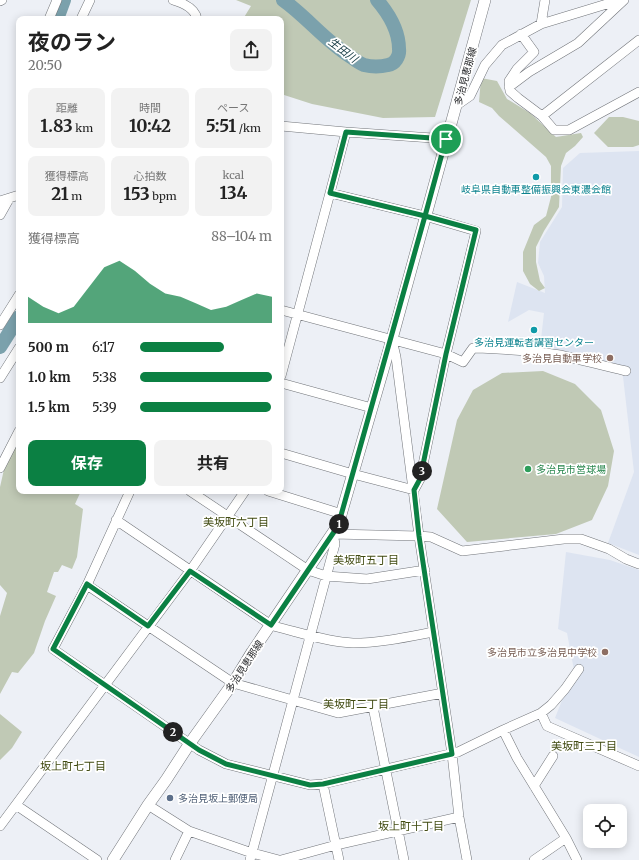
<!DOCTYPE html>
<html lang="ja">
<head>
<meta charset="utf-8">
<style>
	:root { --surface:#fff; --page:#f2f2f2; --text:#222; --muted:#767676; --accent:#0b8043 }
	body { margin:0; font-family:Merriweather,"Noto Sans JP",serif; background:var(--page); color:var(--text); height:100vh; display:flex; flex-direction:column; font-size:15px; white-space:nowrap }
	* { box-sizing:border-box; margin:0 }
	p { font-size:13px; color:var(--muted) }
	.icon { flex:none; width:22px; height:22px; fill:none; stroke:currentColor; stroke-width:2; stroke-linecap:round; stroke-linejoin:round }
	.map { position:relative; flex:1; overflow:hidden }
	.sheet { position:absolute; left:16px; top:16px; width:268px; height:478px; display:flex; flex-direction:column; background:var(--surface); border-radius:8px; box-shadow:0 2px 10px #0003 }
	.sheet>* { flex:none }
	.buttons { position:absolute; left:583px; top:804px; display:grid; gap:8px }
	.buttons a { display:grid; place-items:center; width:44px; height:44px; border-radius:8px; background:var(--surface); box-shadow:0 2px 10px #0003; font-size:20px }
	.pin { position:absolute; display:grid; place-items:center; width:34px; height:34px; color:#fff; margin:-17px; border:2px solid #fff; border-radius:50%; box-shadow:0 1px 4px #0007 }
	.km { position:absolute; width:20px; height:20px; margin:-10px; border-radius:50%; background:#222; color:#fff; font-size:11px; line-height:20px; text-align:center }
	.round { display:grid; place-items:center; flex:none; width:42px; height:42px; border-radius:8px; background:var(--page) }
	.summary { display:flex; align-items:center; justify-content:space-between; height:68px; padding:0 12px }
	h1 { font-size:22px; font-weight:700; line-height:30px }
	.stats { display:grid; grid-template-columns:repeat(3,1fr); gap:6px; height:68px; padding:4px 12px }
	.stats div { display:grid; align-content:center; border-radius:8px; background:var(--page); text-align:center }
	.stats b { font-size:17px; font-weight:700 }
	.stats small { font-size:11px; font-weight:400 }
	.stats p { font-size:11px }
	.chart { height:112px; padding:8px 12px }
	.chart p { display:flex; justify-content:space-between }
	.chart svg { width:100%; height:72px; margin-top:4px; fill:var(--accent); opacity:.7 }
	.button { display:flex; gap:8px; margin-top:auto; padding:8px 12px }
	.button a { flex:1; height:46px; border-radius:8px; background:var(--accent); color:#fff; font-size:16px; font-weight:700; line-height:46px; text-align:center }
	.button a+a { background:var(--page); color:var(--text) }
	ul { padding:0 12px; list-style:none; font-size:13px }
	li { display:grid; grid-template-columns:64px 48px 1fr; align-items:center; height:30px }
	li i { height:10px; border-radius:5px; background:var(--accent) }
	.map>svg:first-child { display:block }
	.built { fill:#dde4f1 }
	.green { fill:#c0c9b5 }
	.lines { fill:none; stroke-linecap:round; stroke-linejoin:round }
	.river { stroke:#7ba1ac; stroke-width:14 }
	.minor-casing { stroke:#72757a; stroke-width:10 }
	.major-casing { stroke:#72757a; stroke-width:12 }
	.minor { stroke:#fff; stroke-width:9 }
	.major { stroke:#fff; stroke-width:11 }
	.route-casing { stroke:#fff; stroke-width:8 }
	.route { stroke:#0b8043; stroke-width:5 }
	.culture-dot { fill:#0f9aa8; stroke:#fff; stroke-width:1.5 }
	.education-dot { fill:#8d6e63; stroke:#fff; stroke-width:1.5 }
	.leisure-dot { fill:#2e9e5b; stroke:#fff; stroke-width:1.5 }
	.service-dot { fill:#5c6f8a; stroke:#fff; stroke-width:1.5 }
	.labels { text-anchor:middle; stroke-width:3.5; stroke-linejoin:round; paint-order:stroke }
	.street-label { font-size:10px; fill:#2b2c2e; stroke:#fff }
	.culture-label { font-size:10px; fill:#0d838f; stroke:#fff }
	.education-label { font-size:10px; fill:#785e54; stroke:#fff; text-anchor:end }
	.leisure-label { font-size:10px; fill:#27864d; stroke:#fff; text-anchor:start }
	.service-label { font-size:10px; fill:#4e5e75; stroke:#fff; text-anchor:start }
	.water-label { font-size:11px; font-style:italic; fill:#133841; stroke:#fff }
	.neighbourhood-label { font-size:11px; fill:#414b12; stroke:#fff }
</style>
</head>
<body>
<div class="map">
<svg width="639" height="860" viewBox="0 0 639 860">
	<rect width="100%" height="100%" fill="#edf0f6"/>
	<path class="built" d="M639,151V555L608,543L634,472L622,368L540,348L544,313L529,310L508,322L517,282L545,293L544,276L538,263L540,242L562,207L563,168L580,153Z
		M566,552L610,560L639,570V757L555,718L574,670L567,633L558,629Z"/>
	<path class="green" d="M236,0H471L435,117L383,118L312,104L281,94V19H243L251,6Z
		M481,78L497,81L507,99L530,113L556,137L581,133L583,137L575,146L566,153L561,166L559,207L544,231L536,247V262L540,281L545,288L539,291L530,284L523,271V252L534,225L546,216L551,197V166L546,157L499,116L492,108L479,102Z
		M609,117H623L639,121V145L633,147H608L594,133Z
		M543,371L575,384L601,410L614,451L608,486L592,520L556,534L467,542L437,509L457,420L473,390L502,373Z
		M19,441V491H81L75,504L83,509L77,557L72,569L62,565L58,572H54L47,592L56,596L45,621L34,653L18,673L12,672L0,694V616L7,593L0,585V487L5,465Z
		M0,714L22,732L12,748L0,760Z"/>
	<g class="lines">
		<path class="river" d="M283,0C307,17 325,41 351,57C355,60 359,63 364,65C372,67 380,67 388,65C395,64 400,56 399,49C399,30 389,14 377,0
			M57,19L64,0
			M0,347L19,317"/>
		<defs>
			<path id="minor" d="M173,0C183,3 195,8 197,19
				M0,1L2,0
				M49,19L57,0
				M81,19L90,0
				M541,24L545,0
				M521,34L534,52L517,69L509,81L510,91L518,98L542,116L554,130H569L639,92
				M509,87L529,72L578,43L624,0
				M457,105L470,96L485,65L502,45L541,24L620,0
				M542,116L639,40
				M281,126L346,132L447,139
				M330,193L346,132
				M0,201L19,195
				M0,215L9,199
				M281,310L446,354L463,362L473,348C502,349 531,350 560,355C582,360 604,366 626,371
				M0,325L19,295
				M392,340L396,357L419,536L452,754L459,817L467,860
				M281,376L330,193L425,216L476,231L446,354L420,479L414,490L353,474L281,453
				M0,378L19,348
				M281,383L372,408
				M0,468L19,431
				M130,491L87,585L53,649L199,750L226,764L310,785L323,784L458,752L503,730L541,713L551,705L565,689L579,669
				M190,491L308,570L326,576L367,579L425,570
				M268,491L342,514
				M116,520L271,625L277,627C301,633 328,642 353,643C380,643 407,637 433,632
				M87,585L233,683L338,713L443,693
				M373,707L404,860
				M541,713L547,726L639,766
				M503,730L517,758L566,838L577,860
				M323,784L339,860
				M534,786L553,756
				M16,805L97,860
				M148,805L189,831L252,853L279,860
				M0,826L190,571L245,491
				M175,860L189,831
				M250,860L335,544L333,534L419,536L431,537L462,551L564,539H581L609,549L626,559L639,564
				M281,860L336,845L459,817
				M534,860L566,838"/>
			<path id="major" d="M113,860L148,805L166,780L190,743L233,683L252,652L338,525L392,339L485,0"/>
		</defs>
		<use href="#minor" class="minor-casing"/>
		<use href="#major" class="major-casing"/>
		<use href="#minor" class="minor"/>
		<use href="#major" class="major"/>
	</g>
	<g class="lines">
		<defs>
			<path id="route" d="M446,139L346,132L330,193L425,216L338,526L271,625L190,571L148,626L87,584L53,649L199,750L226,764L310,785L323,784L452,754L419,536L414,490L420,479L446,354L476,230L425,216L446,139"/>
		</defs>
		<use href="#route" class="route-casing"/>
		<use href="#route" class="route"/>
	</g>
	<g class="culture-dot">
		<circle cx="536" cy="177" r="4"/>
		<circle cx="534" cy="330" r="4"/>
	</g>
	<g class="education-dot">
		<circle cx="610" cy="358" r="4"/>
		<circle cx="605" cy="652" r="4"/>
	</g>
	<circle class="leisure-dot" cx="528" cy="469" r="4"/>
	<circle class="service-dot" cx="170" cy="798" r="4"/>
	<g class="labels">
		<g class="street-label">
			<text transform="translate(465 76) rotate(-75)" y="4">多治見恵那線</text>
			<text transform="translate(244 666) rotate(-57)" y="4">多治見恵那線</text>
		</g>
		<g class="culture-label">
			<text x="536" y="193">岐阜県自動車整備振興会東濃会館</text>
			<text x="534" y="346">多治見運転者講習センター</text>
		</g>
		<g class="education-label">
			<text x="602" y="362">多治見自動車学校</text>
			<text x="597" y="656">多治見市立多治見中学校</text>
		</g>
		<g class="leisure-label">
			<text x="536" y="473">多治見市営球場</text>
		</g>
		<g class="service-label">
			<text x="178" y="802">多治見坂上郵便局</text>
		</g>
		<g class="water-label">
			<text transform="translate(343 50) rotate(37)" y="4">生田川</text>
		</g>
		<g class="neighbourhood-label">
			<text x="236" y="526">美坂町六丁目</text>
			<text x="366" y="564">美坂町五丁目</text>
			<text x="356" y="708">美坂町二丁目</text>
			<text x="584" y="750">美坂町三丁目</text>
			<text x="73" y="770">坂上町七丁目</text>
			<text x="411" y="830">坂上町十丁目</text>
		</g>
	</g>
</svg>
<div class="buttons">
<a><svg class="icon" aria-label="locate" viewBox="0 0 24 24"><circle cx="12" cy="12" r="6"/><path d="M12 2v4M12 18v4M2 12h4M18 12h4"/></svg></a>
</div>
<div class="pin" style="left:446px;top:139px;background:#1e9e55"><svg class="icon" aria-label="arrive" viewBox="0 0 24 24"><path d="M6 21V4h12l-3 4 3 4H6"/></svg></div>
<b class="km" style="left:339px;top:524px">1</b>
<b class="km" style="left:173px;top:732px">2</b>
<b class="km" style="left:422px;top:471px">3</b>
<section class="sheet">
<div class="summary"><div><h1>夜のラン</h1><p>20:50</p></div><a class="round"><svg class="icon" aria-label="share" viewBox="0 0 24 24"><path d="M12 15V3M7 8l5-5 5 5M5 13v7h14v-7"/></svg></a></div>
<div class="stats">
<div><p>距離</p><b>1.83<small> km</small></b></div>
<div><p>時間</p><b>10:42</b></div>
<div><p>ペース</p><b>5:51<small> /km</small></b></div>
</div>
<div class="stats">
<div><p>獲得標高</p><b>21<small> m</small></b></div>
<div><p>心拍数</p><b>153<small> bpm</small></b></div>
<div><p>kcal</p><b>134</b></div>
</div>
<div class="chart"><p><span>獲得標高</span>88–104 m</p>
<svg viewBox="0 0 160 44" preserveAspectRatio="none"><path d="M0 44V28L10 34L20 38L30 34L40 22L50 10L60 6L70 12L80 20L90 26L100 28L110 32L120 36L130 34L140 30L150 26L160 28V44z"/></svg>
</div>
<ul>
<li><b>500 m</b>6:17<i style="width:64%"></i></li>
<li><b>1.0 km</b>5:38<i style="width:100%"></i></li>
<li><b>1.5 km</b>5:39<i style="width:99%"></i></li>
</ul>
<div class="button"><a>保存</a><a>共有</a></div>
</section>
</div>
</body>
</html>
